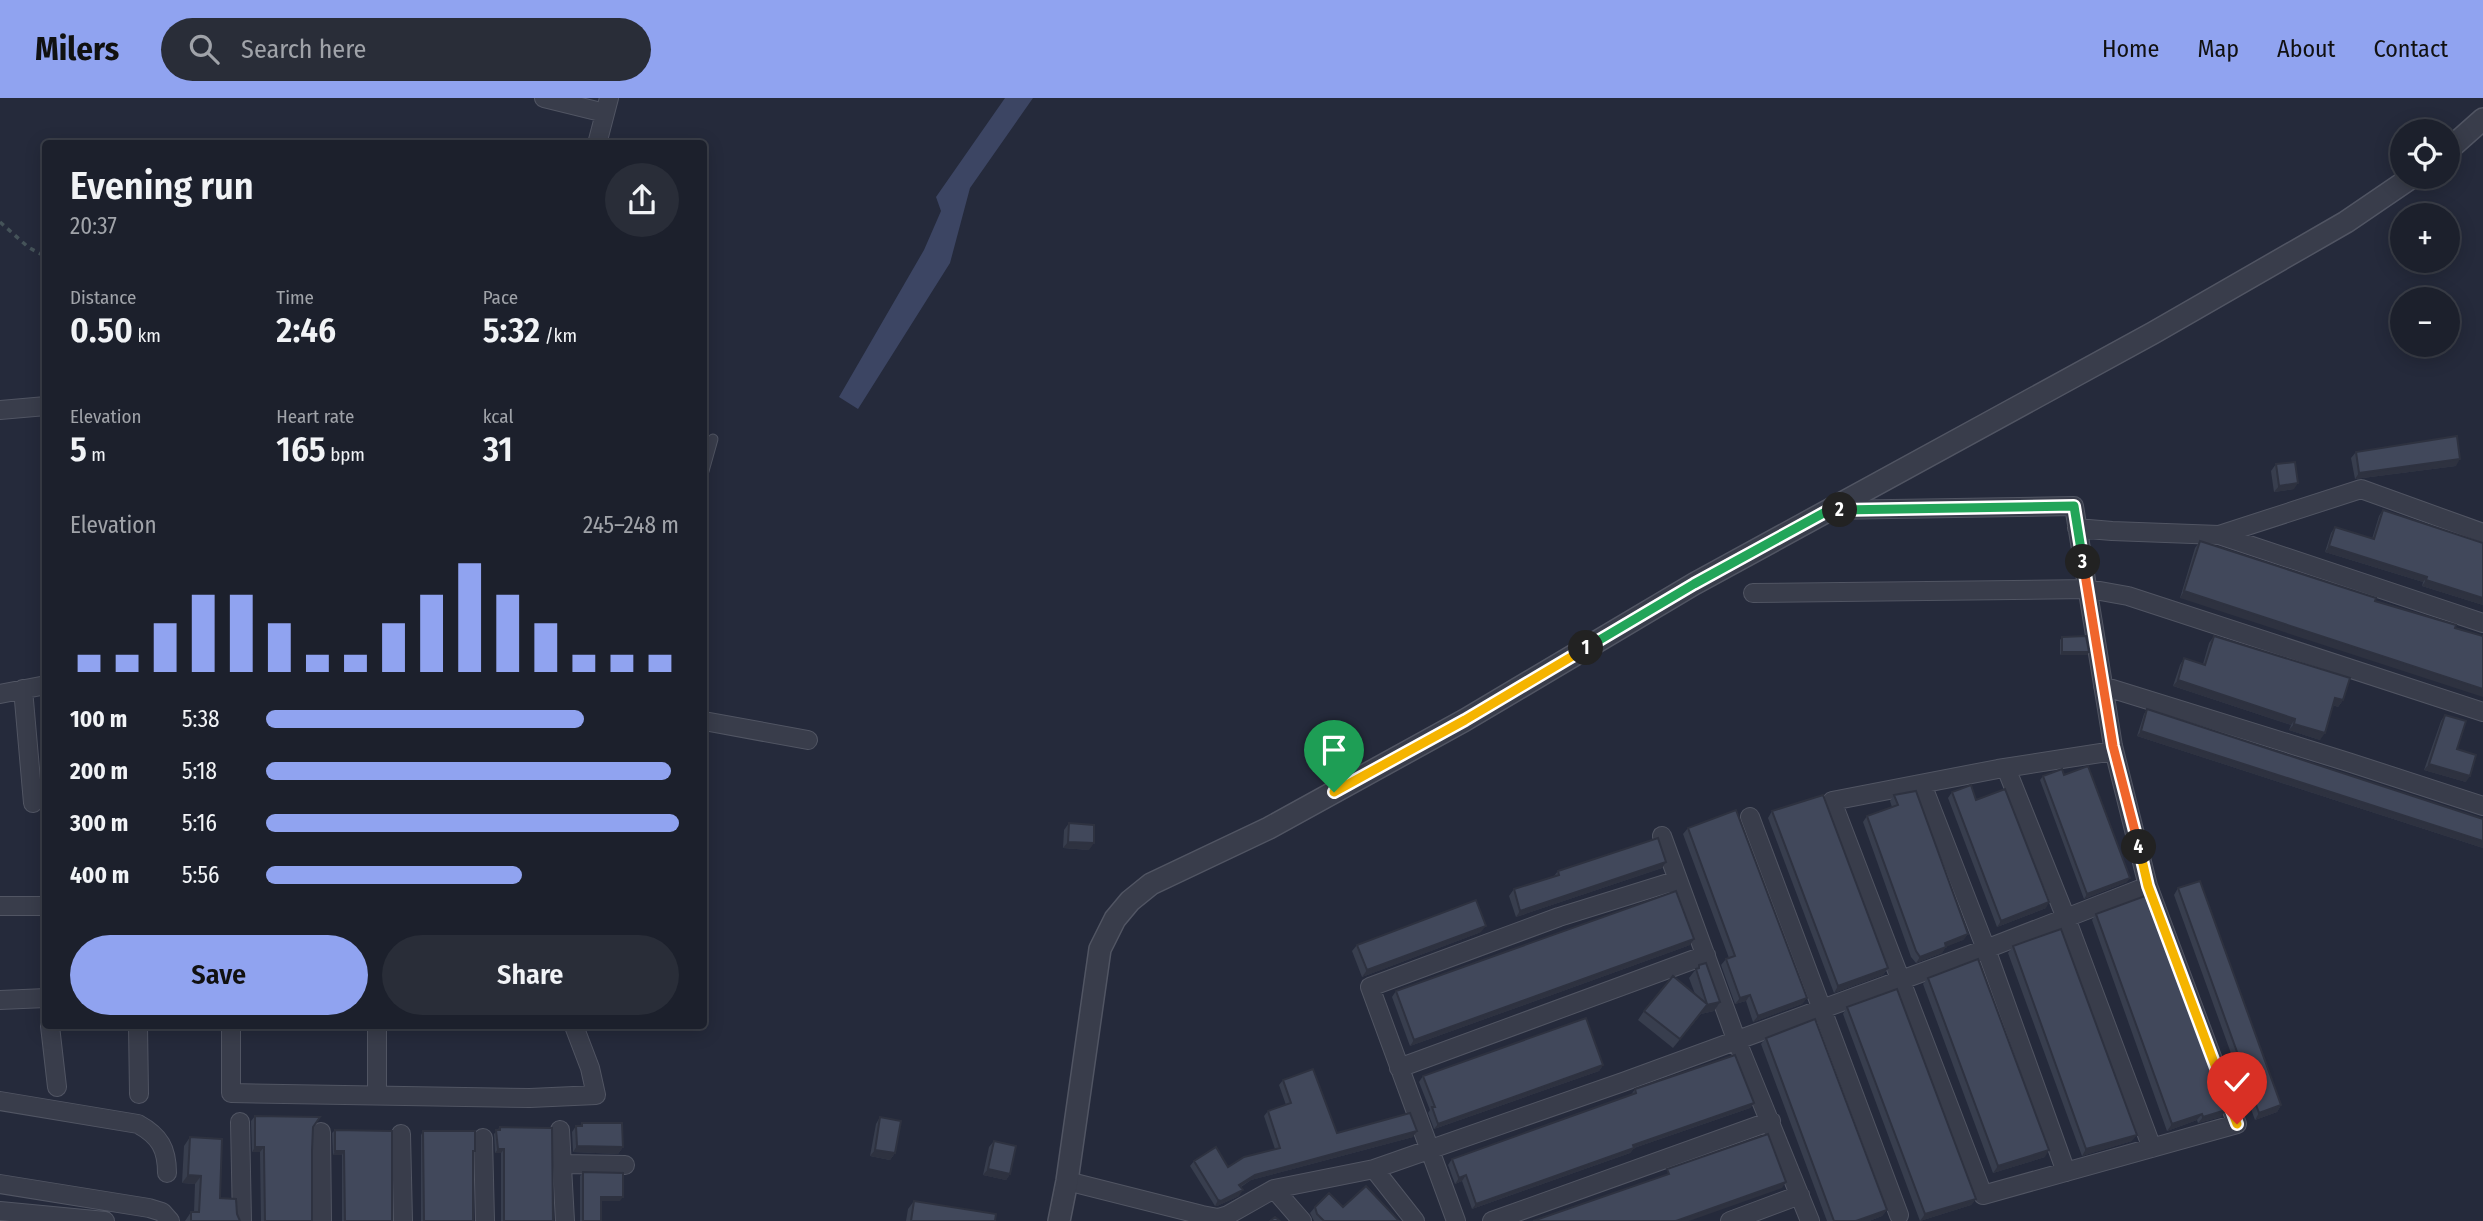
<!DOCTYPE html>
<html lang="en">
<head>
<meta charset="utf-8">
<style>
	:root { --surface:#1c202c; --page:#292d38; --text:#f1f3f6; --muted:#a0a3a9; --line:#3a3e48; --accent:#90a3f0 }
	body { margin:0; font-family:"Fira Sans Condensed",sans-serif; background:var(--page); color:var(--text); height:100vh; display:flex; flex-direction:column; font-size:26px; white-space:nowrap }
	* { box-sizing:border-box; margin:0 }
	p { font-size:23px; color:var(--muted) }
	.icon { flex:none; width:38px; height:38px; fill:none; stroke:currentColor; stroke-width:2; stroke-linecap:round; stroke-linejoin:round }
	.map { position:relative; flex:1; overflow:hidden }
	.sheet { position:absolute; left:42px; top:42px; width:665px; height:889px; display:flex; flex-direction:column; background:var(--surface); border-radius:7px; box-shadow:0 4px 18px #0003,0 0 0 2px var(--line) }
	.sheet>* { flex:none }
	.buttons { position:absolute; left:2390px; top:21px; display:grid; gap:14px }
	.buttons a { display:grid; place-items:center; width:70px; height:70px; border-radius:50%; background:var(--surface); box-shadow:0 4px 18px #0003,0 0 0 2px var(--line); font-size:35px }
	.pin { position:absolute; display:grid; place-items:center; width:60px; height:60px; color:#fff; margin:-72px -30px; border-radius:50% 50% 50% 0; rotate:-45deg; box-shadow:0 0 7px #0007 }
	.pin .icon { rotate:45deg }
	.km { position:absolute; width:35px; height:35px; margin:-18px; border-radius:50%; background:#222; color:#fff; font-size:19px; line-height:35px; text-align:center }
	.round { display:grid; place-items:center; flex:none; width:74px; height:74px; border-radius:37px; background:var(--page) }
	.head { display:flex; align-items:center; justify-content:space-between; height:119px; padding:0 28px }
	h1 { font-size:38px; font-weight:600; line-height:52px }
	.figures { display:grid; grid-template-columns:repeat(3,1fr); gap:10px; height:119px; padding:7px 28px }
	.figures div { display:grid; align-content:center }
	.figures b { font-size:35px; font-weight:600 }
	.figures small { font-size:19px; font-weight:400 }
	.figures p { font-size:19px }
	.chart { height:196px; padding:14px 28px }
	.chart p { display:flex; justify-content:space-between }
	.chart svg { width:100%; height:126px; margin-top:7px; stroke:var(--accent); stroke-width:6 }
	.primary-button { display:flex; gap:14px; margin-top:auto; padding:14px 28px }
	.primary-button a { flex:1; height:80px; border-radius:42px; background:var(--accent); color:#111; font-size:28px; font-weight:600; line-height:80px; text-align:center }
	.primary-button a+a { background:var(--page); color:var(--text) }
	ul { padding:0 28px; list-style:none; font-size:23px }
	li { display:grid; grid-template-columns:112px 84px 1fr; align-items:center; height:52px }
	li i { height:18px; border-radius:9px; background:var(--accent) }
	header { display:flex; align-items:center; gap:42px; box-sizing:border-box; height:98px; padding:0 35px; background:var(--accent); color:#111 }
	header strong { font-size:33px }
	nav { display:flex; gap:38px; margin-inline-start:auto; font-size:24px }
	.search { width:490px; height:63px; background:var(--page); display:flex; align-items:center; gap:18px; box-sizing:border-box; padding:0 24px; border-radius:38px; color:var(--muted); font-size:26px }
	.map>svg:first-child { display:block }
	.water { fill:#3c4563 }
	.lines { fill:none; stroke-linecap:round; stroke-linejoin:round }
	.service-casing { stroke:#515563; stroke-width:11 }
	.minor-casing { stroke:#515563; stroke-width:20 }
	.tertiary-casing { stroke:#515563; stroke-width:24 }
	.path { stroke:#455359; stroke-width:3.5; stroke-dasharray:5 5; stroke-linecap:butt }
	.service { stroke:#393d4b; stroke-width:9 }
	.minor { stroke:#393d4b; stroke-width:18 }
	.tertiary { stroke:#393d4b; stroke-width:21 }
	.wall { fill:#383e4e }
	.shaded-wall { fill:#2e3240 }
	.building { fill:#41485b; stroke:#2e3240; stroke-width:2 }
	.split-1-casing { stroke:#fff; stroke-width:14 }
	.split-2-casing { stroke:#fff; stroke-width:14 }
	.split-3-casing { stroke:#fff; stroke-width:14 }
	.split-4-casing { stroke:#fff; stroke-width:14 }
	.split-5-casing { stroke:#fff; stroke-width:14 }
	.split-1 { stroke:#f5b400; stroke-width:9 }
	.split-2 { stroke:#22a559; stroke-width:9 }
	.split-3 { stroke:#22a559; stroke-width:9 }
	.split-4 { stroke:#f0652b; stroke-width:9 }
	.split-5 { stroke:#f5b400; stroke-width:9 }
</style>
</head>
<body>
<header>
<strong>Milers</strong>
<div class="search"><svg class="icon" aria-label="search" viewBox="0 0 24 24"><circle cx="10" cy="10" r="6"/><path d="M15 15l6 6"/></svg>Search here</div>
<nav><a>Home</a><a>Map</a><a>About</a><a>Contact</a></nav>
</header>
<div class="map">
<svg width="2483" height="1123" viewBox="0 0 2483 1123">
	<rect width="100%" height="100%" fill="#252a3b"/>
	<path class="water" d="M1005,0H1033L970,90L950,165L858,311L839,299L924,152L941,113L936,99Z"/>
	<g class="lines">
		<defs>
			<path id="service" d="M704,373L713,341"/>
			<path id="minor" d="M544,0L605,15
				M597,46L609,0
				M0,312L46,308
				M2077,430L2112,433L2219,437L2361,391L2483,435
				M2219,437L2483,525
				M1753,495L2089,491L2128,498L2483,614
				M2103,588L2348,664L2483,708
				M23,591L33,705
				M0,596L46,587
				M704,623L808,642
				M2114,653L1998,671L1832,703L1983,1097L2237,1026L2148,788
				M2006,670L2066,820L2152,1050
				M1922,686L1986,851L2066,1074
				M1750,719L1899,1117
				M1662,738L1736,941L1810,1123
				M0,808H46
				M0,902L46,900
				M50,928L57,989
				M138,928L139,996
				M231,928V995L530,1000L596,997L590,970L574,928
				M377,928V998
				M1399,970L1706,857
				M0,1003L138,1026C160,1038 167,1051 167,1075
				M240,1024L242,1123
				M560,1032L565,1123
				M321,1034L322,1123
				M401,1036L403,1123
				M483,1040L485,1123
				M563,1066L625,1067
				M1374,1071L1415,1123
				M1067,1083L1202,1117L1218,1120L1228,1117L1274,1091L1374,1071L1623,984L1986,851L2148,788L2113,648L2074,408L1829,412
				M0,1086L149,1110L162,1114L170,1123
				M1274,1091L1302,1123
				M0,1113L105,1123
				M1456,1123L1370,889L1559,819L1678,782
				M1492,1123L1771,1023
				M1730,1123L1800,1097"/>
			<path id="tertiary" d="M2448,52L2483,21
				M1059,1123L1067,1083L1100,851L1115,821L1130,803L1151,786L1269,730L1465,622L1694,486L2153,235L2346,124L2412,79"/>
		</defs>
		<use href="#service" class="service-casing"/>
		<use href="#minor" class="minor-casing"/>
		<use href="#tertiary" class="tertiary-casing"/>
		<path class="path" d="M0,124L28,149L46,159"/>
		<use href="#service" class="service"/>
		<use href="#minor" class="minor"/>
		<use href="#tertiary" class="tertiary"/>
	</g>
	<path class="wall" d="M2356,354L2456,368L2355,381L2351,360Z
		M2276,366L2294,391L2274,394L2271,373Z
		M2383,412L2483,445V507L2422,488L2423,484L2325,454L2331,435L2335,429L2372,441L2379,418Z
		M2200,443L2375,503L2455,530L2180,500L2195,450Z
		M2214,538L2343,602L2338,609L2333,607L2320,642L2289,632L2291,627L2173,588L2180,567L2184,560L2203,566L2209,545Z
		M2062,539L2089,554L2087,557H2060V542Z
		M2147,611L2483,721V750L2137,638L2144,616Z
		M2445,617L2457,651L2466,684L2424,672L2441,623Z
		M2064,677L2127,784L2084,801L2040,682L2043,678Z
		M1952,694L1976,702L2046,810L1997,829L1948,700Z
		M1894,697L1968,836L1963,842L1946,848L1942,855L1916,865L1911,859L1863,724L1867,718L1892,709L1890,703Z
		M1772,713L1888,870L1883,877L1834,895L1768,720Z
		M1069,725L1089,752L1063,750L1064,732Z
		M1688,730L1807,900L1802,906L1753,924L1746,903L1735,906L1721,867L1726,861L1729,860L1683,736Z
		M1666,764L1662,770L1516,819L1509,798L1514,791L1554,778L1558,773Z
		M2178,790L2281,1007L2277,1014L2255,1022L2174,797Z
		M2096,816L2221,1019L2198,1025L2197,1022L2167,1033L2092,822Z
		M1481,834L1362,879L1352,853L1357,847Z
		M1690,847L1410,948L1392,899L1396,893Z
		M2013,848L2132,1043L2082,1058L2008,855Z
		M1699,867L1720,904L1714,913L1701,916L1673,950L1638,922L1644,913L1695,896L1689,880Z
		M1928,880L2045,1059L1993,1075L1923,886Z
		M1847,909L1976,1101L1971,1107L1920,1123L1843,916Z
		M1766,940L1887,1112L1882,1118L1869,1123H1827L1761,946Z
		M1603,967L1599,973L1434,1031L1428,1015L1430,1012L1419,984L1423,978Z
		M1283,982L1337,1035L1413,1039L1251,1082L1241,1089L1239,1098L1217,1108H1215L1190,1068L1194,1063L1228,1069L1275,1051L1264,1018L1268,1013L1286,1007L1279,987Z
		M1635,991L1754,1005L1750,1010L1634,1050L1630,1055L1472,1111L1462,1083L1455,1086L1448,1067L1452,1061L1631,997Z
		M255,1018L313,1029L312,1052V1123H261L260,1054H252L251,1023Z
		M880,1019L895,1055L890,1062L870,1058L876,1026Z
		M582,1025L623,1049L618,1056L573,1054L572,1034L576,1028H580Z
		M500,1029L553,1123H501V1055H495L494,1036Z
		M335,1032L392,1123H342V1057H333L332,1035Z
		M423,1033L475,1053L473,1055V1123H421V1037Z
		M190,1039L220,1100L237,1116L240,1123H185L191,1114H194L195,1086L182,1085L184,1048Z
		M994,1043L1010,1076L1006,1082L983,1077L989,1049Z
		M583,1074L620,1103H601V1123H580V1078Z
		M914,1103L995,1123H906L908,1111Z
		M1315,1109H1343L1399,1123H1314L1310,1115Z"/>
	<path class="shaded-wall" d="M2460,361L2456,368L2355,381L2359,375Z
		M2298,385L2294,391L2274,394L2279,388Z
		M2329,448L2427,479L2423,484L2325,454Z
		M2426,482L2483,500V507L2422,488Z
		M2184,493L2483,591V599L2180,500Z
		M2062,554H2089L2087,557H2060Z
		M2178,582L2295,621L2291,627L2173,588Z
		M2335,600L2343,602L2338,609L2331,606Z
		M2294,626L2325,635L2320,642L2289,632Z
		M2141,633L2483,743V750L2137,638Z
		M2429,666L2470,678L2466,684L2424,672Z
		M1068,744L1094,745L1089,752L1063,750Z
		M1666,764L1662,770L1516,819L1520,813Z
		M2130,780L2127,784L2084,801L2087,796Z
		M2049,804L2046,810L1997,829L2001,823Z
		M1486,828L1481,834L1362,879L1367,872Z
		M1968,836L1963,842L1941,851L1945,845Z
		M1694,841L1690,847L1410,948L1414,942Z
		M1946,849L1942,855L1916,865L1920,859Z
		M1888,870L1883,877L1834,895L1838,888Z
		M1750,897L1746,903L1735,906L1740,900Z
		M1807,900L1802,906L1753,924L1758,918Z
		M1720,904L1714,913L1701,916L1673,950L1707,907Z
		M1603,967L1599,973L1434,1031L1438,1026Z
		M1754,1005L1750,1010L1634,1050L1630,1055L1472,1111L1476,1106L1633,1047Z
		M2281,1007L2277,1014L2255,1022L2259,1015Z
		M2226,1012L2221,1019L2198,1025L2203,1019Z
		M2202,1016L2197,1022L2167,1033L2172,1026Z
		M1417,1033L1413,1039L1251,1082L1235,1092L1239,1087L1255,1077Z
		M2137,1037L2132,1043L2082,1058L2086,1051Z
		M577,1048L623,1049L618,1056L573,1054Z
		M255,1049H264L260,1054H252Z
		M498,1051H504L501,1055H495Z
		M875,1052L895,1055L890,1062L870,1058Z
		M2049,1052L2045,1059L1993,1075L1998,1068Z
		M335,1053H344L342,1057H333Z
		M988,1071L1010,1076L1006,1082L983,1077Z
		M188,1077L201,1078L195,1086L182,1085Z
		M1466,1077L1462,1083L1455,1086L1459,1080Z
		M1786,1084L1782,1090L1689,1123H1676Z
		M1243,1092L1239,1098L1217,1108H1215L1218,1102Z
		M601,1099H623L620,1103H598Z
		M1976,1101L1971,1107L1920,1123L1925,1116Z
		M1887,1112L1882,1118L1869,1123H1856Z"/>
	<path class="building" d="M2457,338L2460,361L2359,375L2356,354Z
		M2295,364L2298,385L2279,388L2276,366Z
		M2383,412L2483,445V500L2426,482L2427,479L2329,448L2335,429L2374,441Z
		M2200,443L2376,500L2375,503L2456,527L2455,530L2483,538V591L2184,493Z
		M2086,538L2089,554H2062V539Z
		M2214,538L2350,580L2343,602L2335,600L2325,635L2294,626L2295,621L2178,582L2184,560L2205,567Z
		M2147,611L2483,721V743L2141,633Z
		M2445,617L2466,623L2457,651L2476,657L2470,678L2429,666Z
		M2088,668L2130,780L2087,796L2043,678L2062,671L2064,677Z
		M1971,687L1976,702L2005,691L2049,804L2001,823L1952,694Z
		M1916,693L1968,836L1945,845L1946,849L1920,859L1916,853L1867,718L1898,707L1894,697Z
		M1823,697L1888,870L1838,888L1772,713Z
		M1736,712L1807,900L1758,918L1750,897L1740,900L1726,861L1735,858L1688,730Z
		M1069,725L1094,727V745L1068,744Z
		M1658,740L1666,764L1520,813L1514,791L1559,777L1558,773Z
		M2200,783L2281,1007L2259,1015L2178,790Z
		M1676,793L1694,841L1414,942L1396,893Z
		M2145,798L2226,1012L2203,1019L2202,1016L2172,1026L2096,816Z
		M1476,802L1486,828L1367,872L1357,847Z
		M2061,831L2137,1037L2086,1051L2013,848Z
		M1978,861L2049,1052L1998,1068L1928,880Z
		M1706,865L1720,904L1707,907L1680,941L1644,913L1673,878L1707,906L1696,871L1699,870V867Z
		M1897,891L1976,1101L1925,1116L1847,909Z
		M1586,920L1603,967L1438,1026L1432,1009H1435L1423,978Z
		M1815,921L1887,1112L1856,1123H1834L1766,940Z
		M1735,957L1754,1005L1633,1047L1634,1050L1476,1106L1466,1077L1459,1080L1452,1061L1636,995L1635,991Z
		M1313,971L1337,1035L1410,1015L1417,1033L1255,1077L1239,1087L1243,1092L1221,1103L1218,1102L1194,1063L1216,1049L1228,1069L1244,1059L1280,1050L1268,1013L1291,1005L1283,982Z
		M255,1018L320,1019L313,1029L312,1052V1123H265L264,1054V1049H255Z
		M880,1019L901,1023L895,1055L875,1052Z
		M582,1025H622L623,1049L577,1048L576,1028H582Z
		M500,1029L552,1030L553,1123H504V1051H498L496,1032H500Z
		M335,1032L392,1033V1123H345L344,1053H335Z
		M423,1033H475V1053H473V1123H424Z
		M1768,1036L1786,1084L1676,1123H1533L1669,1076L1667,1071Z
		M190,1039L222,1041L220,1100L236,1101L237,1116L240,1123H191V1114H199L201,1078L188,1077Z
		M994,1043L1016,1048L1010,1076L988,1071Z
		M583,1074L623,1075V1099H601V1123H583Z
		M1366,1088L1399,1123H1324L1317,1116L1315,1109L1329,1095L1343,1109Z
		M914,1103L996,1116L995,1123H911Z
		M1275,1119L1280,1123H1270Z"/>
	<g class="lines">
		<defs>
			<path id="split-1" d="M1334,694L1465,622L1586,550"/>
			<path id="split-2" d="M1586,550L1694,486L1829,412H1840"/>
			<path id="split-3" d="M1840,412L2074,408L2083,464"/>
			<path id="split-4" d="M2083,464L2113,648L2139,749"/>
			<path id="split-5" d="M2139,749L2148,788L2237,1026"/>
		</defs>
		<use href="#split-1" class="split-1-casing"/>
		<use href="#split-2" class="split-2-casing"/>
		<use href="#split-3" class="split-3-casing"/>
		<use href="#split-4" class="split-4-casing"/>
		<use href="#split-5" class="split-5-casing"/>
		<use href="#split-1" class="split-1"/>
		<use href="#split-2" class="split-2"/>
		<use href="#split-3" class="split-3"/>
		<use href="#split-4" class="split-4"/>
		<use href="#split-5" class="split-5"/>
	</g>
</svg>
<div class="buttons">
<a><svg class="icon" aria-label="locate" viewBox="0 0 24 24"><circle cx="12" cy="12" r="6"/><path d="M12 2v4M12 18v4M2 12h4M18 12h4"/></svg></a>
<a>+</a>
<a>−</a>
</div>
<div class="pin" style="left:1334px;top:694px;background:#1e9e55"><svg class="icon" aria-label="arrive" viewBox="0 0 24 24"><path d="M6 21V4h12l-3 4 3 4H6"/></svg></div>
<div class="pin" style="left:2237px;top:1026px;background:#d93025"><svg class="icon" aria-label="check" viewBox="0 0 24 24"><path d="M5 12l5 5 9-10"/></svg></div>
<b class="km" style="left:1586px;top:550px">1</b>
<b class="km" style="left:1840px;top:412px">2</b>
<b class="km" style="left:2083px;top:464px">3</b>
<b class="km" style="left:2139px;top:749px">4</b>
<section class="sheet">
<div class="head"><div><h1>Evening run</h1><p>20:37</p></div><a class="round"><svg class="icon" aria-label="share" viewBox="0 0 24 24"><path d="M12 15V3M7 8l5-5 5 5M5 13v7h14v-7"/></svg></a></div>
<div class="figures">
<div><p>Distance</p><b>0.50<small> km</small></b></div>
<div><p>Time</p><b>2:46</b></div>
<div><p>Pace</p><b>5:32<small> /km</small></b></div>
</div>
<div class="figures">
<div><p>Elevation</p><b>5<small> m</small></b></div>
<div><p>Heart rate</p><b>165<small> bpm</small></b></div>
<div><p>kcal</p><b>31</b></div>
</div>
<div class="chart"><p><span>Elevation</span>245–248 m</p>
<svg viewBox="0 0 160 44" preserveAspectRatio="none"><path d="M5 44V38M15 44V38M25 44V27M35 44V17M45 44V17M55 44V27M65 44V38M75 44V38M85 44V27M95 44V17M105 44V6M115 44V17M125 44V27M135 44V38M145 44V38M155 44V38"/></svg>
</div>
<ul>
<li><b>100 m</b>5:38<i style="width:77%"></i></li>
<li><b>200 m</b>5:18<i style="width:98%"></i></li>
<li><b>300 m</b>5:16<i style="width:100%"></i></li>
<li><b>400 m</b>5:56<i style="width:62%"></i></li>
</ul>
<div class="primary-button"><a>Save</a><a>Share</a></div>
</section>
</div>
</body>
</html>
